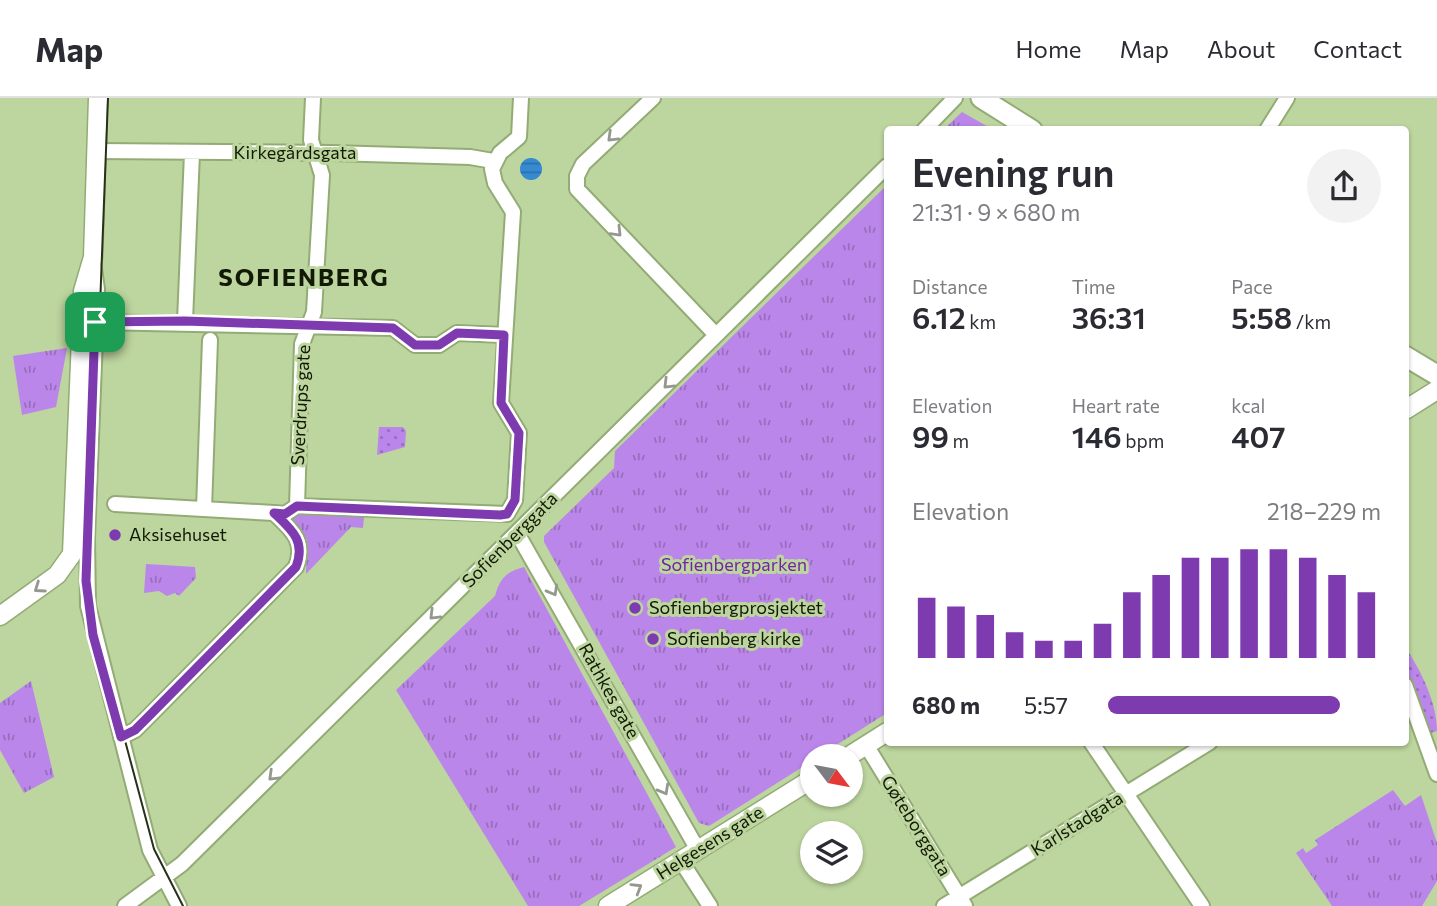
<!DOCTYPE html>
<html lang="en">
<head>
<meta charset="utf-8">
<style>
	:root { --surface:#fff; --page:#f2f2f3; --text:#2b2b33; --muted:#7c7c81; --line:#e1e1e2; --accent:#7e3baf }
	body { margin:0; font-family:Commissioner,sans-serif; background:var(--page); color:var(--text); height:100vh; display:flex; flex-direction:column; font-size:26px; white-space:nowrap }
	* { box-sizing:border-box; margin:0 }
	p { font-size:23px; color:var(--muted) }
	.icon { flex:none; width:38px; height:38px; fill:none; stroke:currentColor; stroke-width:2; stroke-linecap:round; stroke-linejoin:round }
	.map { position:relative; flex:1; overflow:hidden }
	.side { position:absolute; left:884px; top:28px; width:525px; height:620px; display:flex; flex-direction:column; background:var(--surface); border-radius:7px; box-shadow:0 2px 5px #0004 }
	.side>* { flex:none }
	.needle { width:46px; rotate:122deg }
	.controls { position:absolute; left:800px; top:646px; display:grid; gap:14px }
	.controls a { display:grid; place-items:center; width:63px; height:63px; border-radius:50%; background:var(--surface); box-shadow:0 2px 5px #0004; font-size:35px }
	.pin { position:absolute; display:grid; place-items:center; width:60px; height:60px; color:#fff; margin:-30px; border-radius:14px; box-shadow:0 4px 10px #0006 }
	.round { display:grid; place-items:center; flex:none; width:74px; height:74px; border-radius:37px; background:var(--page) }
	.summary { display:flex; align-items:center; justify-content:space-between; height:119px; padding:0 28px }
	h1 { font-size:38px; font-weight:600; line-height:52px }
	.metrics { display:grid; grid-template-columns:repeat(3,1fr); gap:10px; height:119px; padding:7px 28px }
	.metrics div { display:grid; align-content:center }
	.metrics b { font-size:30px; font-weight:600 }
	.metrics small { font-size:19px; font-weight:400 }
	.metrics p { font-size:19px }
	.chart { height:196px; padding:14px 28px }
	.chart p { display:flex; justify-content:space-between }
	.chart svg { width:100%; height:126px; margin-top:7px; stroke:var(--accent); stroke-width:6 }
	ul { padding:0 28px; list-style:none; font-size:23px }
	li { display:grid; grid-template-columns:112px 84px 1fr; align-items:center; height:52px }
	li i { height:18px; border-radius:9px; background:var(--accent) }
	header { display:flex; align-items:center; gap:42px; box-sizing:border-box; height:98px; padding:0 35px; background:var(--surface); border-bottom:2px solid var(--line) }
	header strong { font-size:33px }
	nav { display:flex; gap:38px; margin-inline-start:auto; font-size:24px }
	.map>svg:first-child { display:block }
	.grass { fill:url(#grass-dots) }
	.park { fill:url(#park-tufts) }
	.water { fill:url(#water-rules) }
	.lines { fill:none; stroke-linecap:round; stroke-linejoin:round }
	.minor-casing { stroke:#93ab75; stroke-width:18 }
	.tertiary-casing { stroke:#93ab75; stroke-width:21 }
	.secondary-casing { stroke:#93ab75; stroke-width:23 }
	.minor { stroke:#fff; stroke-width:14 }
	.tertiary { stroke:#fff; stroke-width:18 }
	.secondary { stroke:#fff; stroke-width:19 }
	.tram { stroke:#273119; stroke-width:2 }
	.oneway { stroke:#94988f }
	.route-casing { stroke:#fff; stroke-width:14 }
	.route { stroke:#7e3baf; stroke-width:9 }
	.poi-dot { fill:#7e3baf; stroke:#bdd59e; stroke-width:2.5 }
	.labels { text-anchor:middle; stroke-width:6; stroke-linejoin:round; paint-order:stroke }
	.street-label { font-size:18px; fill:#121a06; stroke:#bdd59e }
	.poi-label { font-size:18px; fill:#121a06; stroke:#bdd59e; text-anchor:start }
	.park-label { font-size:18px; fill:#7423a8; stroke:#bdd59e }
	.district-label { font-size:24px; font-weight:bold; letter-spacing:2px; fill:#121a06; stroke:#bdd59e }
</style>
</head>
<body>
<header>
<strong>Map</strong>
<nav><a>Home</a><a>Map</a><a>About</a><a>Contact</a></nav>
</header>
<div class="map">
<svg width="1437" height="808" viewBox="0 0 1437 808">
	<defs>
		<pattern id="grass-dots" width="8" height="8" patternUnits="userSpaceOnUse" patternTransform="scale(1.75)"><rect width="8" height="8" fill="#bb86ea"/><path d="M2 2h.1M6 6h.1" fill="none" stroke="#976dbc" stroke-width="1.8" stroke-linecap="round"/></pattern>
		<pattern id="park-tufts" width="24" height="20" patternUnits="userSpaceOnUse" patternTransform="scale(1.75)"><rect width="24" height="20" fill="#bb86ea"/><path d="M3 7l-1-3M5 7V3M7 7l1-3M15 17l-1-3M17 17v-4M19 17l1-3" fill="none" stroke="#976dbc"/></pattern>
		<pattern id="water-rules" width="6" height="5" patternUnits="userSpaceOnUse" patternTransform="scale(1.75)"><rect width="6" height="5" fill="#358ad1"/><path d="M0 2.5h6" fill="none" stroke="#2b70a8"/></pattern>
	</defs>
	<rect width="100%" height="100%" fill="#bdd59e"/>
	<path class="grass" d="M379,329H403L406,333L405,349L377,357Z
		M1405,549C1421,572 1437,605 1437,633L1431,635L1405,570Z"/>
	<path class="park" d="M962,14L992,31H944Z
		M887,87V615L819,658H812V663L709,728L699,725L544,444V438L614,370L615,353Z
		M67,250L56,309L22,317L13,258Z
		M365,409L363,430L351,429L306,476L307,442L285,416Z
		M146,466L195,469L196,480L179,498L175,495L167,498L159,493L144,495Z
		M524,469L676,749L579,808H528L396,592L495,498C500,480 506,474 524,469Z
		M31,583L54,679L24,695L0,652V605Z
		M1393,692L1405,708L1421,697L1437,745V783L1422,808H1332L1296,755L1303,750L1306,755L1318,747L1315,742Z"/>
	<path class="water" d="M520 71a11 11 0 1 1 22 0a11 11 0 1 1-22 0Z"/>
	<g class="lines">
		<defs>
			<path id="minor" d="M653,0L583,66L577,78V91L716,237
				M924,32L955,0
				M1267,32L1287,0
				M96,53L331,55L470,59L493,63
				M93,164L97,191L87,440L88,508L150,752L179,808
				M185,223L192,55
				M95,224L393,230L415,247H439L457,235L504,237
				M115,406L274,415L285,416L297,408L507,416L515,402L519,335L501,305L513,114L495,85L492,71L500,55L519,39L521,0
				M297,408L302,246L314,214L322,77L311,42L313,0
				M204,411L210,242
				M517,435L698,752
				M1405,587L1437,676
				M121,639L135,632L150,617L296,469C306,443 292,432 274,415
				M1091,644L1202,808
				M866,647L965,808
				M681,763L710,808
				M125,808L182,766L887,68
				M944,808L1210,644"/>
			<path id="tertiary" d="M1405,312L1437,292
				M0,518L57,477L72,456L83,193L93,159L98,0
				M849,658L887,634
				M608,808L812,681"/>
			<path id="secondary" d="M981,0L1032,32
				M1405,258L1437,277"/>
		</defs>
		<use href="#minor" class="minor-casing"/>
		<use href="#tertiary" class="tertiary-casing"/>
		<use href="#secondary" class="secondary-casing"/>
		<use href="#minor" class="minor"/>
		<use href="#tertiary" class="tertiary"/>
		<use href="#secondary" class="secondary"/>
		<path class="tram" d="M108,0L89,495L96,534L154,751L183,808"/>
	</g>
	<defs><path id="oneway-chevron" d="M-2-3.5L2.5 0L-2 3.5" fill="none" stroke-width="1.6" stroke-linecap="round" stroke-linejoin="round" transform="scale(1.75)"/></defs>
	<g class="oneway">
		<use href="#oneway-chevron" transform="translate(612 39) rotate(136)"/>
		<use href="#oneway-chevron" transform="translate(617 134) rotate(46)"/>
		<use href="#oneway-chevron" transform="translate(668 286) rotate(135)"/>
		<use href="#oneway-chevron" transform="translate(39 490) rotate(145)"/>
		<use href="#oneway-chevron" transform="translate(553 493) rotate(61)"/>
		<use href="#oneway-chevron" transform="translate(434 517) rotate(135)"/>
		<use href="#oneway-chevron" transform="translate(273 678) rotate(136)"/>
		<use href="#oneway-chevron" transform="translate(664 692) rotate(61)"/>
		<use href="#oneway-chevron" transform="translate(637 790) rotate(-31)"/>
	</g>
	<g class="lines">
		<defs>
			<path id="route" d="M185,223L393,230L415,247H439L457,235L504,237L501,305L519,335L515,402L507,416L500,417L297,408L285,416L274,415C292,432 306,443 296,469L150,617L135,632L121,639L93,537L86,483L95,224Z"/>
		</defs>
		<use href="#route" class="route-casing"/>
		<use href="#route" class="route"/>
	</g>
	<g class="poi-dot">
		<circle cx="115" cy="437" r="7"/>
		<circle cx="635" cy="510" r="7"/>
		<circle cx="653" cy="541" r="7"/>
	</g>
	<g class="labels">
		<g class="street-label">
			<text x="295" y="61">Kirkegårdsgata</text>
			<text transform="translate(301 307) rotate(-87)" y="6">Sverdrups gate</text>
			<text transform="translate(510 442) rotate(-45)" y="6">Sofienberggata</text>
			<text transform="translate(609 593) rotate(61)" y="6">Rathkes gate</text>
			<text transform="translate(1077 726) rotate(-32)" y="6">Karlstadgata</text>
			<text transform="translate(916 728) rotate(58)" y="6">Gøteborggata</text>
			<text transform="translate(710 745) rotate(-32)" y="6">Helgesens gate</text>
		</g>
		<g class="poi-label">
			<text x="129" y="443">Aksisehuset</text>
			<text x="649" y="516">Sofienbergprosjektet</text>
			<text x="667" y="547">Sofienberg kirke</text>
		</g>
		<g class="park-label">
			<text x="734" y="473">Sofienbergparken</text>
		</g>
		<g class="district-label">
			<text x="304" y="188">SOFIENBERG</text>
		</g>
	</g>
</svg>
<div class="controls">
<a><svg class="needle" viewBox="-14 -14 28 28"><path d="M0-13l5 13h-10z" fill="#e53935"/><path d="M0 13l5-13h-10z" fill="#7c7c81"/></svg></a>
<a><svg class="icon" aria-label="layers" viewBox="0 0 24 24"><path d="M12 4l9 5-9 5-9-5zM3 14l9 5 9-5"/></svg></a>
</div>
<div class="pin" style="left:95px;top:224px;background:#1e9e55"><svg class="icon" aria-label="arrive" viewBox="0 0 24 24"><path d="M6 21V4h12l-3 4 3 4H6"/></svg></div>
<section class="side">
<div class="summary"><div><h1>Evening run</h1><p>21:31 · 9 × 680 m</p></div><a class="round"><svg class="icon" aria-label="share" viewBox="0 0 24 24"><path d="M12 15V3M7 8l5-5 5 5M5 13v7h14v-7"/></svg></a></div>
<div class="metrics">
<div><p>Distance</p><b>6.12<small> km</small></b></div>
<div><p>Time</p><b>36:31</b></div>
<div><p>Pace</p><b>5:58<small> /km</small></b></div>
</div>
<div class="metrics">
<div><p>Elevation</p><b>99<small> m</small></b></div>
<div><p>Heart rate</p><b>146<small> bpm</small></b></div>
<div><p>kcal</p><b>407</b></div>
</div>
<div class="chart"><p><span>Elevation</span>218–229 m</p>
<svg viewBox="0 0 160 44" preserveAspectRatio="none"><path d="M5 44V23M15 44V26M25 44V29M35 44V35M45 44V38M55 44V38M65 44V32M75 44V21M85 44V15M95 44V9M105 44V9M115 44V6M125 44V6M135 44V9M145 44V15M155 44V21"/></svg>
</div>
<ul>
<li><b>680 m</b>5:57<i style="width:85%"></i></li>
</ul>
</section>
</div>
</body>
</html>
